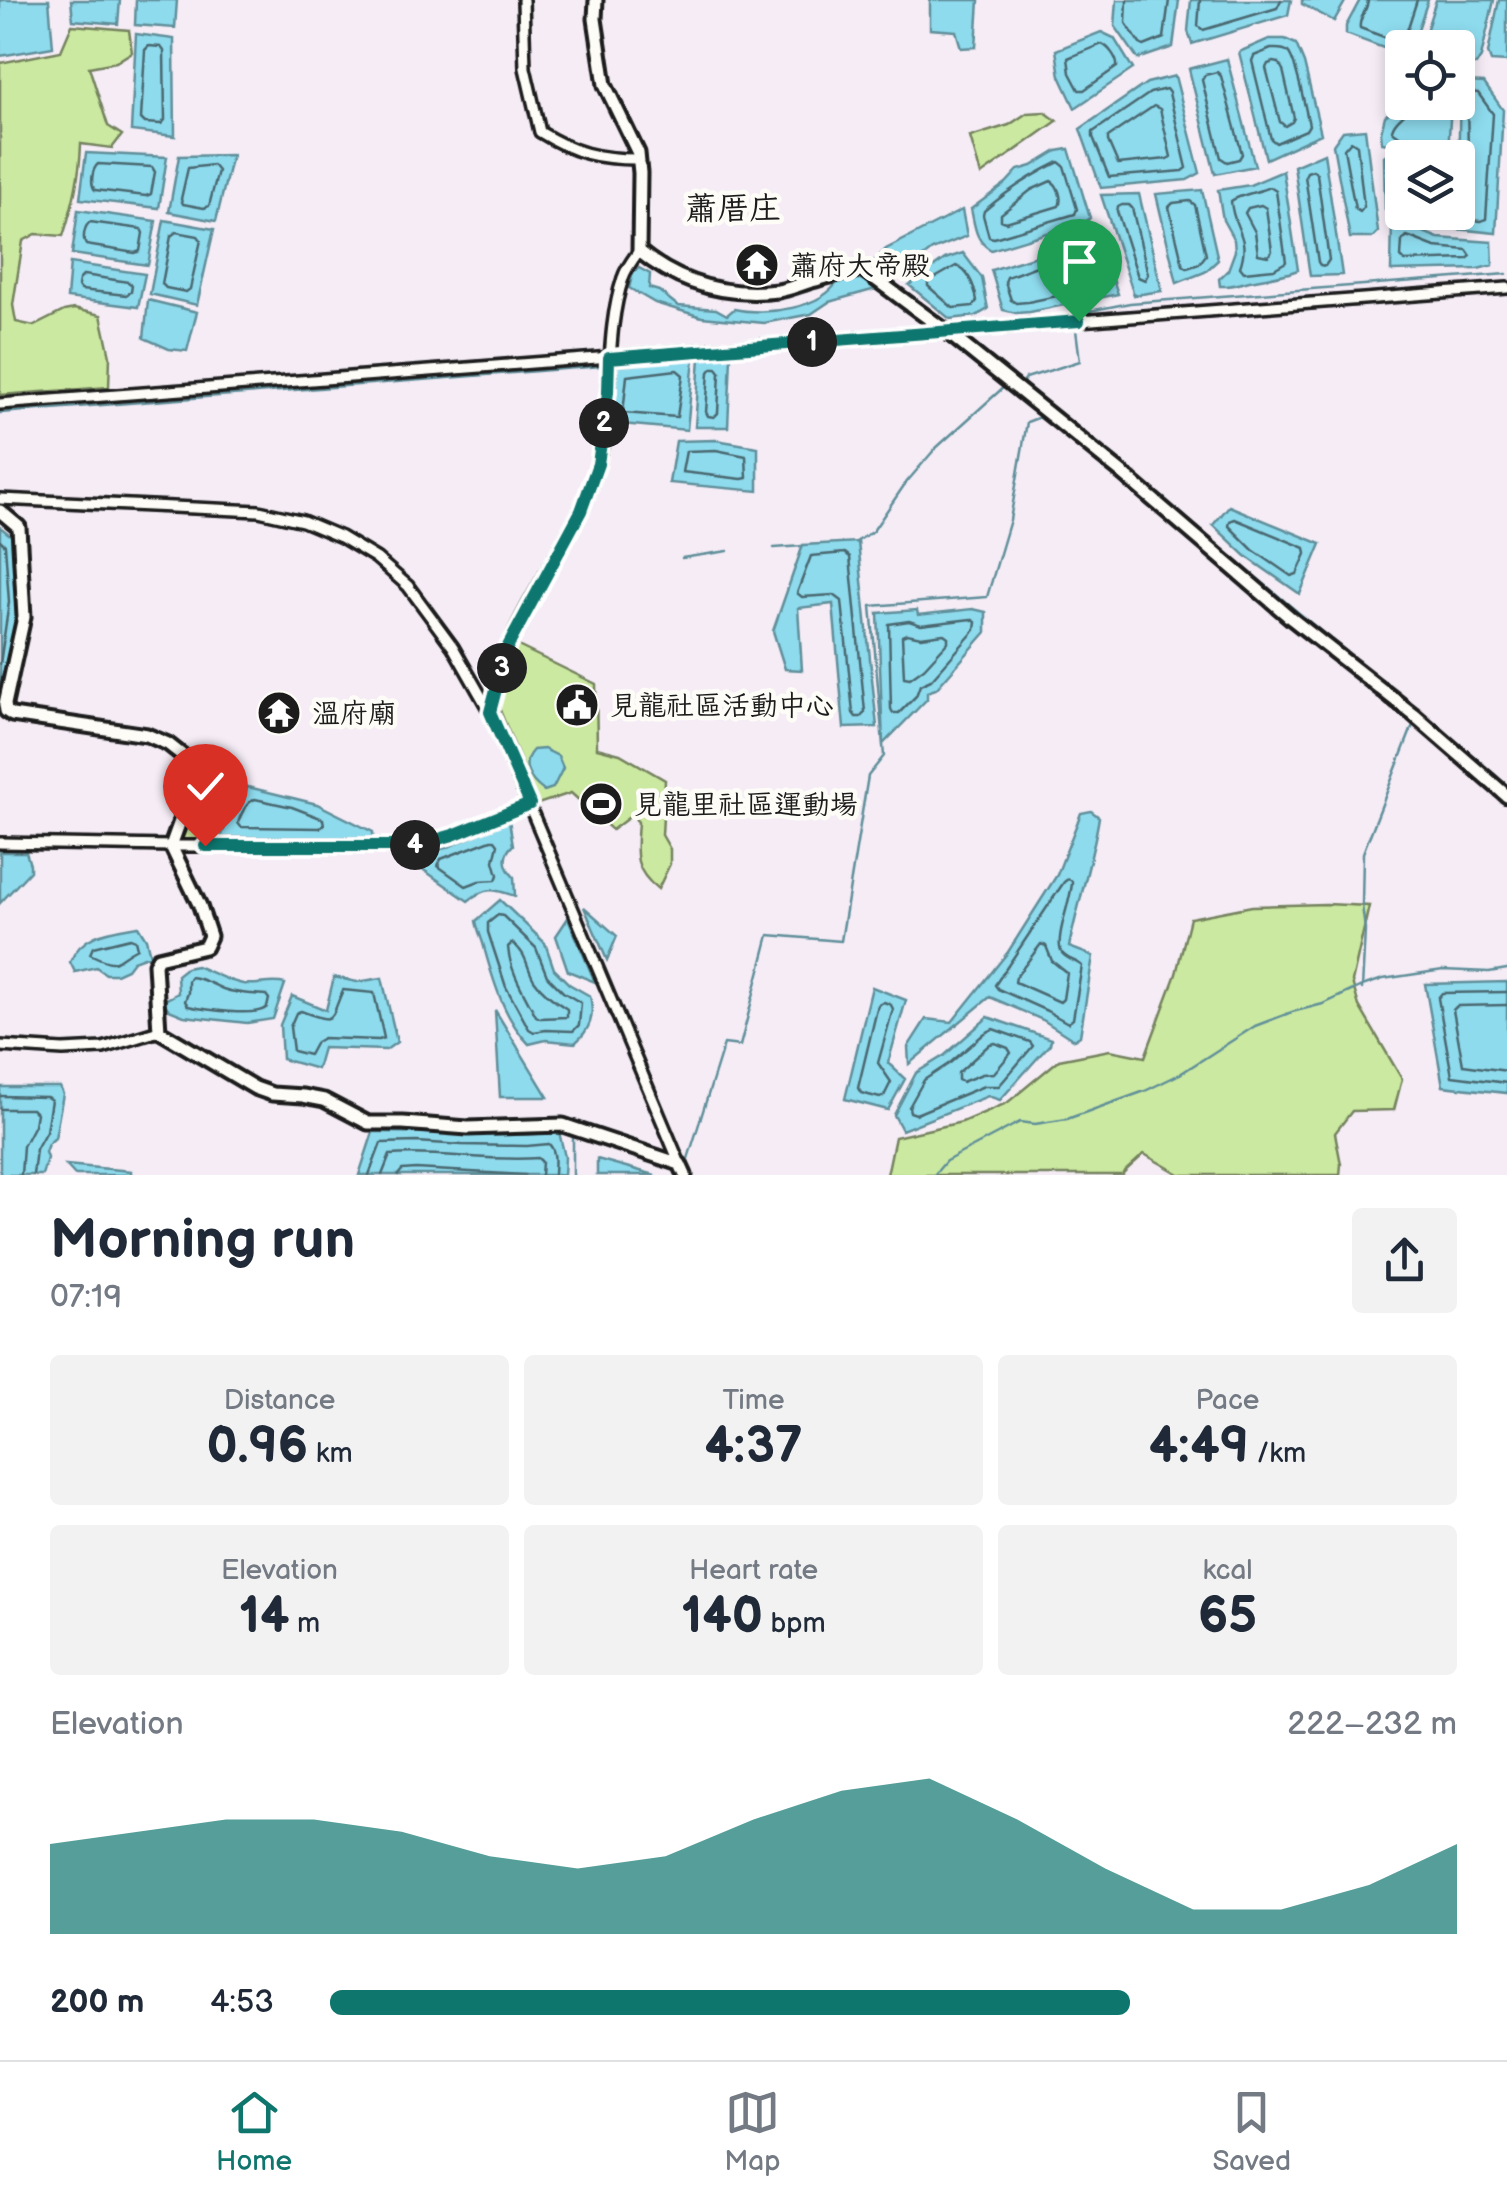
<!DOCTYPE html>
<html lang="en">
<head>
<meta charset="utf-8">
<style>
	:root { --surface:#fff; --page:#f2f2f3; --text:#1f2937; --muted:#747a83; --line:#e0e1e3; --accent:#0f766e }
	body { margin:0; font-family:"Balsamiq Sans","LXGW WenKai TC",sans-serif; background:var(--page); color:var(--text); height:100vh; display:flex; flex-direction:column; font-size:38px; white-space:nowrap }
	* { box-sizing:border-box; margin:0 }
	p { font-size:32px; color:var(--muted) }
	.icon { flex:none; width:55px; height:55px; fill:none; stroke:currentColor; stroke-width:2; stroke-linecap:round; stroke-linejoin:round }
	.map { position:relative; height:1175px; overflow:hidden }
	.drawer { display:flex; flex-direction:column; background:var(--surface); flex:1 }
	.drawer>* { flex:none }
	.controls { position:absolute; left:1385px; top:30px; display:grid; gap:20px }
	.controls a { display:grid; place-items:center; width:90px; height:90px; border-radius:10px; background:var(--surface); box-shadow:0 5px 15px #0003; font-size:50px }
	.pin { position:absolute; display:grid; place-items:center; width:85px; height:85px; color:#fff; margin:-102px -42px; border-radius:50% 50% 50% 0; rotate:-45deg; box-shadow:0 0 10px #0007 }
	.pin .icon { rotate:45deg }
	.km { position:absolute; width:50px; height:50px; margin:-25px; border-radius:50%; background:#222; color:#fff; font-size:28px; line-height:50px; text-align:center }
	.round { display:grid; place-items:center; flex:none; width:105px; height:105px; border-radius:10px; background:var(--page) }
	.headline { display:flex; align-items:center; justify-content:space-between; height:170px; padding:0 50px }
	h1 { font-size:55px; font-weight:800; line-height:75px }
	.figures { display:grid; grid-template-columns:repeat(3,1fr); gap:15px; height:170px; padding:10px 50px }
	.figures div { display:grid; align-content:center; border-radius:10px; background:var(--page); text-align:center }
	.figures b { font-size:50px; font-weight:800 }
	.figures small { font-size:28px; font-weight:400 }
	.figures p { font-size:28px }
	.chart { height:280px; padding:20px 50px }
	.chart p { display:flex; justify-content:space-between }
	.chart svg { width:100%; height:180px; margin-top:10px; fill:var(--accent); opacity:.7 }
	ul { padding:0 50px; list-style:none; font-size:32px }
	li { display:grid; grid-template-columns:160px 120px 1fr; align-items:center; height:75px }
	li i { height:25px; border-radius:12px; background:var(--accent) }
	.tabs { display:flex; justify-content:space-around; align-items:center; height:140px; border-top:2px solid var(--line); background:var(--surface); font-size:28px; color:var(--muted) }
	.tabs a { display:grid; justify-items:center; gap:5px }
	.tabs .active { color:var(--accent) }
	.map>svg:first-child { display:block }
	.green { fill:#cbe9a0; stroke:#74825e; stroke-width:2.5 }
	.water { fill:#8edbee; stroke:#608f9a; stroke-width:2.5 }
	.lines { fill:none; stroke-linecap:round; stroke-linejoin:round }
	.shore { stroke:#4a6870; stroke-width:2.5 }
	.stream { stroke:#608f9a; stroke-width:2.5 }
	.minor-casing { stroke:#1c1c1c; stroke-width:16 }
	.tertiary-casing { stroke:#1c1c1c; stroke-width:19 }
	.minor { stroke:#fdfcf7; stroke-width:9 }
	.tertiary { stroke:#fdfcf7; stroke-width:11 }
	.route-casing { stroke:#fff; stroke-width:20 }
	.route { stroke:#0f766e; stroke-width:12 }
	.labels { text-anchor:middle; stroke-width:9; stroke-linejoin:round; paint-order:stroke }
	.poi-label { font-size:28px; fill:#1c1c1c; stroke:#fdfcf7; text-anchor:start }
	.quarter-label { font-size:32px; fill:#1c1c1c; stroke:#fdfcf7 }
</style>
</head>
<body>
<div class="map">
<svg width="1507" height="1175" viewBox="0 0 1507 1175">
	<rect width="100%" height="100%" fill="#f5ecf6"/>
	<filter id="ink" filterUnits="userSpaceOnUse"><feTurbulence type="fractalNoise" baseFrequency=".01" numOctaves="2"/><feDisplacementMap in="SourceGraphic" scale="20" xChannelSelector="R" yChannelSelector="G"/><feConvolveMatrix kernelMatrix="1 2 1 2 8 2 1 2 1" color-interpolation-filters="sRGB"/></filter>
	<g filter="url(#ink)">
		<path class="green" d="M72,25L129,30L132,52L116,62L89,67L108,126L122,135L112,148L81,144C80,176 73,206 63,236L36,234L23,241L13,305L16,322L34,326L64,311L74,309L101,315L110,356L109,387L0,395V63L61,51Z
			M1045,112L1057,121L981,175L970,137L1009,125L1027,113Z
			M514,644L596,684L597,748L620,754L665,780L662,835L670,849V864L658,889C632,869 636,852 638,822L632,815L612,830L571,793L538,804L495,698L508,654Z
			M190,792L212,795L211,814L229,819L220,846H171Z
			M1326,904L1369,906L1352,982L1359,1006L1402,1079L1394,1110L1352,1111L1335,1133L1341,1164L1340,1175H1181L1144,1154L1123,1173V1175H887L895,1137L962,1122L1007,1103L1059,1060L1110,1050L1145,1057L1176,974L1190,918L1252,906Z"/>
		<path class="water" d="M0,0H49L53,47L0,56Z
			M71,0H120L118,24L73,20Z
			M136,0H177L175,28L135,25Z
			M930,0H979L976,47L961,48L956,31L930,29Z
			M1117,0H1179L1173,47L1138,59L1115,26Z
			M1191,0H1291L1288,15L1192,44L1188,31Z
			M1302,0H1346L1334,21L1302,4Z
			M1360,0H1428L1412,47L1402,48V55L1346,34V26Z
			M1436,0H1494L1481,57L1476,65L1458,63V48L1421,47Z
			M1499,0H1507V62L1491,61L1488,53Z
			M1101,32L1114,38L1133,69L1075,108L1060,76L1056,50Z
			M136,34L174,39L175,136L131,131Z
			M1269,39H1285L1296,44L1304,63L1321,134L1266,159L1239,52Z
			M1227,59L1255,166L1215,174L1189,69Z
			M1175,76L1200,173L1187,180L1101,188L1080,129L1147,83Z
			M1469,82L1484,83L1503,110L1496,233L1457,229L1460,84Z
			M1404,102L1451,103L1448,153L1410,147L1439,157L1402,158V212L1447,213V227L1385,210L1384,156L1399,146L1382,143L1381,132L1385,116Z
			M1365,129L1378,232L1372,238H1350L1333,145L1343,131Z
			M1069,149L1090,218L1087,221L991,250C975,241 975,226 971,209L1006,183L1018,170L1032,166L1057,151Z
			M86,153L167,157L159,208L80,199Z
			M1324,153L1342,275L1310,276L1294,166Z
			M232,155L216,221L169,212L179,156Z
			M1283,171L1298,270C1282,276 1271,277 1255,280C1242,282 1233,287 1220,286L1219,279L1228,270L1235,251L1234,240L1223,220L1218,190L1250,185Z
			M1202,190L1218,260L1205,272L1177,283L1156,194Z
			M1139,194L1162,291L1134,295L1101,195Z
			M78,210L156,221L148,265L72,254Z
			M962,210L967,236L932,250L896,278L874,261L886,249Z
			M1392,219L1438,238L1492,242L1493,265L1478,269L1391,271Z
			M164,220L214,229L197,305L150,294Z
			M1097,231L1118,294L1030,312L1016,313L1003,310L991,270L1052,251Z
			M963,253L982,278L988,309L976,316L950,319L909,285L945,259Z
			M70,263L145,274L138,307L67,298Z
			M639,268L650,274L649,288L659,291L678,306L716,309L727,315L734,309C765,316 823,309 839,279H863L876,289L829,302L811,314L764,323L702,317L655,303L629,288L633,272Z
			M148,300L197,312L187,351L169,349L144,338Z
			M731,356L728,427H695L700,358Z
			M694,358L687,430L611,423L617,366Z
			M716,440L758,447V491L669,483L676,441Z
			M1229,506L1321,544L1300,594L1247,557L1213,525Z
			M0,527L14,538L19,602L13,654L0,703Z
			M858,542L877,727L844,728L833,604L798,608L802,670L785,669L773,631L803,545Z
			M973,609L986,612V632L936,689L927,692V699L883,744L878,613L917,610L918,615Z
			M544,749L558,756L563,768L553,788L544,791C530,781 519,765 533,750Z
			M248,787L317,804L373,832V838L221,837L232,811Z
			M1091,811L1099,817C1092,861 1078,903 1069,947L1093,956L1080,1036L1074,1040L1043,1020L990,997L909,1064L908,1047L926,1019L952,1022L1008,952L1057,875L1081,813Z
			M509,820L513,845C502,855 504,867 514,877L515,896C494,889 486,886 468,901L418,866L423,852L446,848Z
			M0,852H26L30,865V871L0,903Z
			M500,900L545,943L554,969L569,984L590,996C595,1016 590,1030 575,1043L546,1040L529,1044C505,1020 494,983 485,951C483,940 478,932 476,921Z
			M584,907L617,936L607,960Z
			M568,918L595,982L568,971L556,936Z
			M138,926L146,939L150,955L133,961L127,969L116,974H106L96,967L75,972L70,962C82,933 110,931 138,926Z
			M196,966C212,972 226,981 243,984C258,986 271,980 285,984L273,1019L247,1023L184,1016L169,1010L163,1001L178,993L177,975L186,968Z
			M334,977L357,982L382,978L397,1042L386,1050L323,1048L317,1069L282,1059L280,1025L292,996L326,1010Z
			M1507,982V1093L1443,1086L1425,984Z
			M872,987L906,1000L888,1063L905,1079L888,1110L845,1099Z
			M495,1010L548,1097H500Z
			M988,1017L1051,1039L1050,1044L1000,1100L988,1096L902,1130L894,1115L916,1073L945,1055Z
			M0,1087H60L63,1094L55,1138L48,1144L45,1152L47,1158L42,1175H0Z
			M373,1132C435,1131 497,1139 559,1132L565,1157L564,1175H359Z
			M597,1159L655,1175H597Z
			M66,1165L131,1171V1175H75Z"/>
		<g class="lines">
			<path class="shore" d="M1127,0L1126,23L1140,44L1144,46L1164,38L1169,0
				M1200,0L1198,26L1203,30L1277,8L1281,0
				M1368,0C1368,10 1358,18 1360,28L1400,43L1404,40L1417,0
				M1102,44C1109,47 1118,59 1117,67L1084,90H1079L1070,73L1068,58Z
				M149,46L161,47L164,51L165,120L161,124L145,123L141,119L145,50Z
				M1271,49C1276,49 1284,48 1288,52C1296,59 1306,112 1309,125L1306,130L1276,143L1271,139L1252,61L1254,56Z
				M1274,62L1279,63L1283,70L1294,118L1292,122L1285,126L1280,122L1266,68L1268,64Z
				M1217,72L1221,76L1242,154L1239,159L1227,162L1221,158L1202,80L1205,75Z
				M1166,89L1169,93L1187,168L1183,171L1109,177L1093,137V132L1150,93Z
				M1154,106L1160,109L1171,157L1167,159L1118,164L1108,141V137Z
				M1351,141L1357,145L1364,207L1360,212L1355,209L1344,149Z
				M1059,162L1064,166L1077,209L1075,214L994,238L989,237L983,215L984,211C1007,191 1032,175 1059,162Z
				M98,164L152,167L155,172L151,194L146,196L95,190C90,184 92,169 98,164Z
				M213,165L218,171L209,206L204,208L183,204L181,199L188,168Z
				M1458,167L1465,163L1468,157L1467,95L1471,92L1478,93L1493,114L1486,219L1481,221L1470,220L1465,208L1458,203
				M1313,170L1317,174L1329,260L1325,266L1320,265L1318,262L1305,176L1307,172Z
				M1051,181C1058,184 1063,199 1059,206L1006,222L1001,220V214L1031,190Z
				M1270,187L1276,191L1286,262L1274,269L1244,272L1240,267C1251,235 1233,231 1231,201C1239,195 1259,192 1270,187Z
				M1190,201L1195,205L1206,255L1199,264L1187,268L1183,265L1169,207L1173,203Z
				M1122,205H1129L1132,208L1148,274L1145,280L1138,277L1117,211L1118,207Z
				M1261,205L1266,208L1272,251L1268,256L1258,254L1255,232L1245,213L1248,208Z
				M1402,205L1395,200L1394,164C1400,157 1414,147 1401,137C1398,135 1394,133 1392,130C1395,117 1409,115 1412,102
				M90,222L141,229L143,233L140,251L135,253L86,245C82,240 84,226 90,222Z
				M176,232L198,236L201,240L190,289L186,292L166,288L162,284L171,236Z
				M1407,236L1435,247L1467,250L1471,256L1467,259L1405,261L1401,257L1402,241Z
				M1088,247L1092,250L1103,282L1101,287L1028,302L1016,303L1011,300L1005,282L1007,277Z
				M956,266C969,270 975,288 977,301L973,306L953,308L928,286V282Z
				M84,275L128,282L132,285L131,292L126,295L81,290L78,286L79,280Z
				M712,368H717L720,372L718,413L714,417L708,416L706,412L709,372Z
				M677,370L683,375L677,417L623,413L627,376Z
				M716,450L746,456L747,478L742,479L682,472L686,451Z
				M1235,519L1305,548L1306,554L1297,574L1291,576L1253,550L1229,526L1230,521Z
				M0,540L5,545L9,602L0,664
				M845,553L850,557L865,712L861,717H856L853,713L842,601L834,595L802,597L797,593L811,556Z
				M971,619L976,622L975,630L931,680L920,685L916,696L899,713H893L891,709L889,624L909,621L921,625Z
				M944,634L948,637V642L924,668L910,678L904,677L902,636L907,634L921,637Z
				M255,799L292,807L323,819L324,825L320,828L241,827L238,823C241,814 247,802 255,799Z
				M491,840H495L498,844L494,861L498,875L496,880L479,881L466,886L438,866L441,859Z
				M1068,879L1072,881C1073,896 1053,940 1062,953C1066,959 1077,961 1082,966L1073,1019L1068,1023L1047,1011L998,989L995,985L1064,882Z
				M498,915L503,916L536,948L547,976L563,992L581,1003L579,1025L573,1031L546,1030L534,1032L529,1029L506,987L488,932V923Z
				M130,938L135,940L137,948C111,961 120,969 90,954L93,947Z
				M512,943C527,953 526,966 534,980C542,992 556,1002 567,1009V1017L540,1018L536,1016C525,994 510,973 508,947Z
				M1041,944L1046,946L1052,961L1067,973L1063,999L1060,1002L1015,982L1016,977Z
				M190,977C203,978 211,984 223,989C237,994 251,994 266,995L269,999C268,1002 268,1005 267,1007C258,1018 202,1009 188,1006L185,1001L188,993V981Z
				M343,990L374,993L384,1038L379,1040L323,1038L316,1042L309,1055L293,1051L290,1027L296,1013L301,1011C338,1025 329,1020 343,990Z
				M1507,992L1442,993L1438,998L1452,1076L1507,1083
				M884,1002L891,1005L893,1009L878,1063L891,1082L884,1096L880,1098L861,1093L858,1088L878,1005Z
				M1507,1005L1457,1006L1453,1010L1463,1065L1507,1071
				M993,1029L1030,1042L1033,1046L999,1086H984L916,1114L910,1112L909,1107L924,1080L950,1063L985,1033Z
				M995,1043L1008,1048L1011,1053L994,1073L982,1074L962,1082L958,1080V1073L990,1044Z
				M0,1096L47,1097L51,1100L46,1131L36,1149L33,1175
				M0,1109H32L36,1113L34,1125L23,1146L21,1175
				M369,1175L381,1143L417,1142L462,1145L527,1146L549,1144C557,1152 554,1164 554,1175
				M382,1175L390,1155C439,1151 489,1162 538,1158L542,1162L541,1175
				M398,1175L402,1170L416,1169L525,1175"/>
			<path class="stream" d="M1074,314L1130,303L1507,274
				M1055,410L1022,383L1026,378L1080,361L1076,330
				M1056,410L1396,694
				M0,413L602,366
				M856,542L873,531L905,484L935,449L1005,386L945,339
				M774,548L803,546
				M682,558L728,551
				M1362,989L1365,930L1362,905L1363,853L1413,725
				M658,1162L678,1170
				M687,1162L724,1044L740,1046L769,935L841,941L868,776L884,756L871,606L987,597L1010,520L1027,422L1040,417
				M573,1175V1135L603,1144
				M934,1175L946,1161L1020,1122L1035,1124L1067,1119L1145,1091L1180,1074L1255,1026L1292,1012L1323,1004L1362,986L1383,979L1443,970L1489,972L1507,969"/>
			<defs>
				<path id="minor" d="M523,0L525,68L540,132C574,153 598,159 637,159
					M0,404L1507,288
					M0,499L259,511L303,521L341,537L376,558L408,586L453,647L490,712L680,1164
					M490,712C497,691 500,666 508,646C534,584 578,532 597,467C615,406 603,339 623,278C626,268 633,259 639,251
					M0,843L171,846H414L453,835L530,804
					M0,1046L63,1050L103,1048L159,1031"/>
				<path id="tertiary" d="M596,0L595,19L605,85L638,153L640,173L639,251C679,284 726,297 778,291C791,289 803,283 816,280C831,275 847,273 862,269L947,332L1122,473L1292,619L1414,715L1507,796
					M0,511L19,527L24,617L5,704L6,711L12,715L147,735L168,744L182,755L194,773L192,788L171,846L200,906L210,936L205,947L158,958L155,964L159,1031L255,1088L272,1094L303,1096L324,1100L368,1123H403L468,1128L563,1125L680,1164L685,1175"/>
			</defs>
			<use href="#minor" class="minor-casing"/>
			<use href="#tertiary" class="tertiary-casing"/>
			<use href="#minor" class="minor"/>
			<use href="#tertiary" class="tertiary"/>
		</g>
	</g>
	<g class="lines" filter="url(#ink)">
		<defs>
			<path id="route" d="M205,846H414L453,835L530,804L490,712L507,648L581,511L598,464L608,392L609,358L1079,321"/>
		</defs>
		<use href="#route" class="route-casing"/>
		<use href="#route" class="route"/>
	</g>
	<defs>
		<symbol id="temple-disc" viewBox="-11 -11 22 22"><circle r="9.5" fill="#1c1c1c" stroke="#fdfcf7"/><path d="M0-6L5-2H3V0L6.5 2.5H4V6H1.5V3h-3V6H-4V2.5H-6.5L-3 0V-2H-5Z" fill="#fff"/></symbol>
		<symbol id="civic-disc" viewBox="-11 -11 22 22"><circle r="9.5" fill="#1c1c1c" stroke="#fdfcf7"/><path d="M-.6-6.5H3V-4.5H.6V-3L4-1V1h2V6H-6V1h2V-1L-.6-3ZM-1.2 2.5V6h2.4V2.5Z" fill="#fff"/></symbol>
		<symbol id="stadium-disc" viewBox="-11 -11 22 22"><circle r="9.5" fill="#1c1c1c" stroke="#fdfcf7"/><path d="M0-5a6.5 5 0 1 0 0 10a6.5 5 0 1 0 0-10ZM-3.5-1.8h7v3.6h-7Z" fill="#fff"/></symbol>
	</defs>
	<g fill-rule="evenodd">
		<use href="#temple-disc" x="732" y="240" width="50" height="50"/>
		<use href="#civic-disc" x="552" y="680" width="50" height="50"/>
		<use href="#temple-disc" x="254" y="688" width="50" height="50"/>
		<use href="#stadium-disc" x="576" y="779" width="50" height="50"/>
	</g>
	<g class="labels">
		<g class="poi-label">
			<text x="790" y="275">蕭府大帝殿</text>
			<text x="610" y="715">見龍社區活動中心</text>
			<text x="312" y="723">溫府廟</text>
			<text x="634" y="814">見龍里社區運動場</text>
		</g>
		<g class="quarter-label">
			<text x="733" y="219">蕭厝庄</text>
		</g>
	</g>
</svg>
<div class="controls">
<a><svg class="icon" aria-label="locate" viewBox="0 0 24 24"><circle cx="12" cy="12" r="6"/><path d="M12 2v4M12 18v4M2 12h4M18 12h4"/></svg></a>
<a><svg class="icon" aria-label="layers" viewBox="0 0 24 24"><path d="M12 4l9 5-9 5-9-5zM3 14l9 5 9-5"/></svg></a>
</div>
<div class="pin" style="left:1079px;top:321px;background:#1e9e55"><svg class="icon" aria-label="arrive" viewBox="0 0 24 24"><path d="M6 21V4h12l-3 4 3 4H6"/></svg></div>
<div class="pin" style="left:205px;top:846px;background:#d93025"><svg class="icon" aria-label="check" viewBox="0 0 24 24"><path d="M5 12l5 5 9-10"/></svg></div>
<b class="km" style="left:812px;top:342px">1</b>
<b class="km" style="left:604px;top:423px">2</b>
<b class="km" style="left:502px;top:668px">3</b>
<b class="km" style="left:415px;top:845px">4</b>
</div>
<section class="drawer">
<div class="headline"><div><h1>Morning run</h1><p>07:19</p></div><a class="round"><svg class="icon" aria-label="share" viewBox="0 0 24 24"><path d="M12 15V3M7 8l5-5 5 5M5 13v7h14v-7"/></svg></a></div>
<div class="figures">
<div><p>Distance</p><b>0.96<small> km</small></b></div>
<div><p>Time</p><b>4:37</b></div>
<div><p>Pace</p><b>4:49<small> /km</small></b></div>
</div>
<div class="figures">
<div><p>Elevation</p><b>14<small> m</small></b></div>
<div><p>Heart rate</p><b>140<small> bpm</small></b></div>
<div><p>kcal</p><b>65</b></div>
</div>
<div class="chart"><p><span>Elevation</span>222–232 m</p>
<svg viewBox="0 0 160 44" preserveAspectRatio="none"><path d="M0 44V22L10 19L20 16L30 16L40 19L50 25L60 28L70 25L80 16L90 9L100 6L110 16L120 28L130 38L140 38L150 32L160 22V44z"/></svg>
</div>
<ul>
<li><b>200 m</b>4:53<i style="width:71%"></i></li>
</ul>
</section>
<nav class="tabs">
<a class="active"><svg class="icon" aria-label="home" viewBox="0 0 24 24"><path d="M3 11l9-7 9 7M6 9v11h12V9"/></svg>Home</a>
<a><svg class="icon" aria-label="map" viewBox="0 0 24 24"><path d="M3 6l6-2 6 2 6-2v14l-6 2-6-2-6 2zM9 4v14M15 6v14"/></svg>Map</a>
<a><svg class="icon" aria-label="saved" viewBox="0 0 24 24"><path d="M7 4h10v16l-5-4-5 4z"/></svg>Saved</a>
</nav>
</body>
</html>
